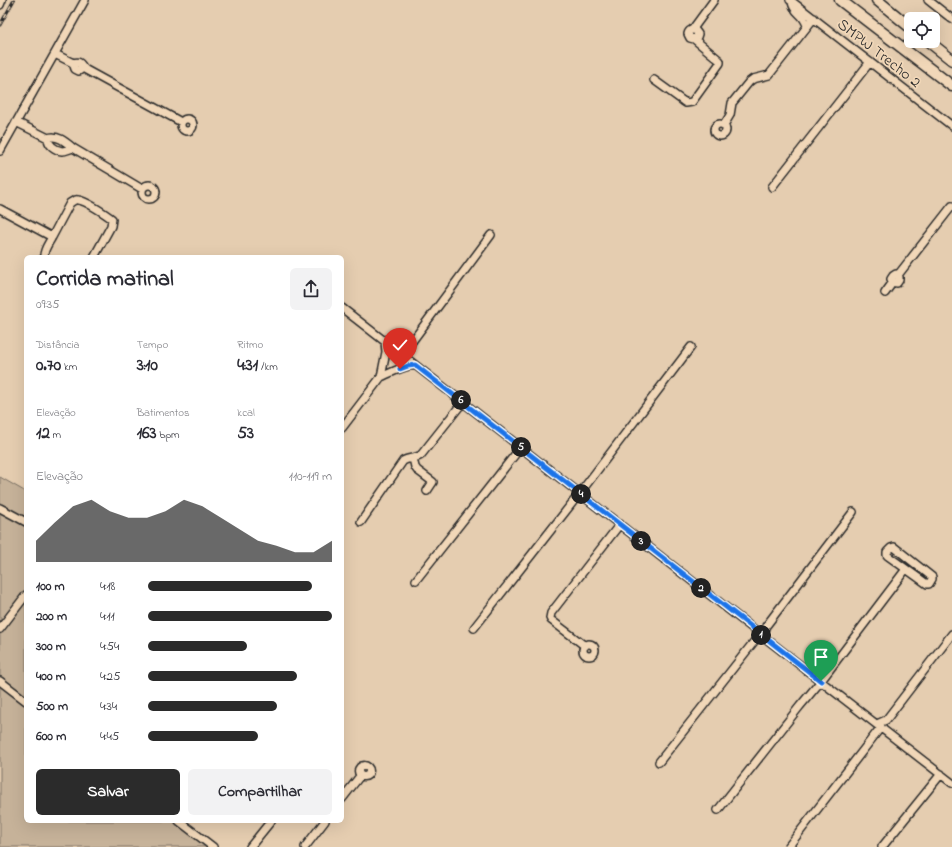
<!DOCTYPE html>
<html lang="pt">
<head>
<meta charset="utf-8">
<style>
	:root { --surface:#fff; --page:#f2f2f3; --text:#2b2b33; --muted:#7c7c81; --accent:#2b2b2b }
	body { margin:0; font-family:"Indie Flower",sans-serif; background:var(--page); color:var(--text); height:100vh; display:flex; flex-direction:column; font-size:15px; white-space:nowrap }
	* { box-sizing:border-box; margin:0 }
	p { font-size:13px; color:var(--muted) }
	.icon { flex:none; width:22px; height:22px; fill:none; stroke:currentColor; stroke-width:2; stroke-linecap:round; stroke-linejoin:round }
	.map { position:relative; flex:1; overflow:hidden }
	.details { position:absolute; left:24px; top:255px; width:320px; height:568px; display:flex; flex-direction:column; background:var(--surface); border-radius:6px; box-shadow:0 4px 16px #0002 }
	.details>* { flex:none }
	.controls { position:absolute; left:904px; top:12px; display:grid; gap:8px }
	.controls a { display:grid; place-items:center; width:36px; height:36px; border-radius:6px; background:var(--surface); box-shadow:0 4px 16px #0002; font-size:20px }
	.pin { position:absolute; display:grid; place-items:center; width:34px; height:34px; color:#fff; margin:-41px -17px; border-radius:50% 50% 50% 0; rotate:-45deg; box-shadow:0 0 4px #0007 }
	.pin .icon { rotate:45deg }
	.km { position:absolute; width:20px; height:20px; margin:-10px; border-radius:50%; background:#222; color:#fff; font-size:11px; line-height:20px; text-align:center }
	.round { display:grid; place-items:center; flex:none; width:42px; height:42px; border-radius:6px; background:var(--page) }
	.summary { display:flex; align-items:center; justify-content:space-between; height:68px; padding:0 12px }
	h1 { font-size:22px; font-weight:700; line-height:30px }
	.stats { display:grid; grid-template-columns:repeat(3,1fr); gap:6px; height:68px; padding:4px 12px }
	.stats div { display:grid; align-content:center }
	.stats b { font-size:17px; font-weight:700 }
	.stats small { font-size:11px; font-weight:400 }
	.stats p { font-size:11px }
	.chart { height:112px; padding:8px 12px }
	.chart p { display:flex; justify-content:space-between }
	.chart svg { width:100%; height:72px; margin-top:4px; fill:var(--accent); opacity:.7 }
	.button { display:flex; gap:8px; margin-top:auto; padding:8px 12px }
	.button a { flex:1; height:46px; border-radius:6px; background:var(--accent); color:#fff; font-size:16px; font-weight:700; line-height:46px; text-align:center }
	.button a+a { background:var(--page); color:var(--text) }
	ul { padding:0 12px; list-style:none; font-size:13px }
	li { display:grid; grid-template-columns:64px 48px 1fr; align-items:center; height:30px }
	li i { height:10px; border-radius:5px; background:var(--accent) }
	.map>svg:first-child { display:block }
	.green { fill:#c6b299; stroke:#786e62 }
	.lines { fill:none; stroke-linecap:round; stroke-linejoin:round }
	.minor-casing { stroke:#2b2b2b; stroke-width:10 }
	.highway-casing { stroke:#2b2b2b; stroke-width:13 }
	.minor { stroke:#f1d7b8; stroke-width:7 }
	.highway { stroke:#f1d7b8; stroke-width:10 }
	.rail-casing { stroke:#2b2b2b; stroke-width:3 }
	.rail { stroke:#f1d7b8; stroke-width:1.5; stroke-dasharray:4.5; stroke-linecap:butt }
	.route-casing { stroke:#fff; stroke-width:8 }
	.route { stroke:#1a73e8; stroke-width:5 }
	.labels { text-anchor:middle; stroke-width:3.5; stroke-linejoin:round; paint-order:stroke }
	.street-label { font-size:16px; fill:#2b2b2b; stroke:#f1d7b8 }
</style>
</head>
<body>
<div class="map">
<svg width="952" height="847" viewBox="0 0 952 847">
	<rect width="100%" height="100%" fill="#e5cdb0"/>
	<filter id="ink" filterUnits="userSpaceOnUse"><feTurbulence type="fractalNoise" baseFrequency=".025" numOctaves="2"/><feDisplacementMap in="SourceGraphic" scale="8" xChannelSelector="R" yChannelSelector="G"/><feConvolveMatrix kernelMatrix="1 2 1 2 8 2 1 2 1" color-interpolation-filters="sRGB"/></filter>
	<g filter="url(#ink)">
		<path class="green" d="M0,477L26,492V821H180L215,847H0Z"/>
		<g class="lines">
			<defs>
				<path id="minor" d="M790,0L952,126
					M928,0L952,19
					M792,2C794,14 804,13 807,26
					M0,5L2,0
					M692,30L714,0
					M55,54L73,63C82,60 80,66 86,70L181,122
					M73,63L75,69L79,71L83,68
					M654,80L683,101L686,103L692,102L720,63V61L718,59L694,39L690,38L688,34C689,30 692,29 695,30L698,34L697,37L694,39
					M181 125a6 6 0 1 1 12 0a6 6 0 1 1-12 0Z
					M16,122L48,138C57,134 66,142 73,148L142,189
					M714 130a6 6 0 1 1 12 0a6 6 0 1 1-12 0Z
					M724,125L730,115L732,103L749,82L753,79L769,75L814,18
					M48,138C48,145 55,150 62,151C66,151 69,149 73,148
					M0,151L85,0
					M142 192a7 7 0 1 1 14 0a7 7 0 1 1-14 0Z
					M772,187L870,62
					M0,209L52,237C49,243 43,250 44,257
					M52,237L70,203C73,201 75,199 78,200C85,200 107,215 112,219L111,226L94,257
					M898,275L899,277V280L897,283L893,282L891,279L893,276L896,274L898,275L952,206
					M885,293L893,282
					M342,308L760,634L952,783
					M402,355L491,235
					M381,377C392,372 403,366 415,365
					M342,428L381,377L386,352L385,342
					M413,458L415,467L417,470L433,482L427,491
					M0,508L26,522
					M361,522L403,461C409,457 416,459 421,455L463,402
					M894,547L932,577V579L929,584H927L888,556L887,555V552L891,548Z
					M416,580L521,447
					M474,628L580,493L691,347
					M0,629L26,595
					M762,636L766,626L853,512
					M583 650a6 6 0 1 1 12 0a6 6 0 1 1-12 0Z
					M585,646L551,620L550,618L551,613L620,524
					M0,681L26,701
					M877,724L886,720L952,634
					M659,762L760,634
					M358.5 771a5.5 5.5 0 1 1 11 0a5.5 5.5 0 1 1-11 0Z
					M342,799L360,776
					M718,810L800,706L821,681L906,569
					M179,821L213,847
					M250,847L271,821
					M305,847L325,821
					M788,847L881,727
					M882,847L941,774"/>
				<path id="highway" d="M840,0L952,86
					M877,0L911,28
					M928,41L952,60"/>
			</defs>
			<use href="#minor" class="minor-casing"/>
			<use href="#highway" class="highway-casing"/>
			<use href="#minor" class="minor"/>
			<use href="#highway" class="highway"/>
			<defs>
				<path id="rail" d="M0,25L14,0"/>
			</defs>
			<use href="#rail" class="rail-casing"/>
			<use href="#rail" class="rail"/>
		</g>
	</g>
	<g class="lines" filter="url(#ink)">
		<defs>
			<path id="route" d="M400,369L408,366L415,365L821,681"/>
		</defs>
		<use href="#route" class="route-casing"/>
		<use href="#route" class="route"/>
	</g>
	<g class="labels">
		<g class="street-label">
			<text transform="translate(880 52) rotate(38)" y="6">SMPW Trecho 2</text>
		</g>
	</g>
</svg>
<div class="controls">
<a><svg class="icon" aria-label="locate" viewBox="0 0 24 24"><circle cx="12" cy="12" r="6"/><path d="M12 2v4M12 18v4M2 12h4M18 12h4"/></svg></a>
</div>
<div class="pin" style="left:821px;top:681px;background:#1e9e55"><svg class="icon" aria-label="arrive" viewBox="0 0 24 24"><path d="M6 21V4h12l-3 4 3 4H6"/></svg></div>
<div class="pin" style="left:400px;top:369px;background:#d93025"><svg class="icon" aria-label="check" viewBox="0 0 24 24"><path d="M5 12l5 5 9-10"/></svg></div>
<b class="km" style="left:761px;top:635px">1</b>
<b class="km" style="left:701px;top:588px">2</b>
<b class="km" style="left:641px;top:541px">3</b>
<b class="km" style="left:581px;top:494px">4</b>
<b class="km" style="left:521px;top:447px">5</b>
<b class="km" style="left:461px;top:400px">6</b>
<section class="details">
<div class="summary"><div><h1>Corrida matinal</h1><p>09:35</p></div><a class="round"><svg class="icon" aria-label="share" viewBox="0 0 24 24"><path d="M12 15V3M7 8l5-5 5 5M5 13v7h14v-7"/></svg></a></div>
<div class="stats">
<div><p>Distância</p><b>0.70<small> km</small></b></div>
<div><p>Tempo</p><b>3:10</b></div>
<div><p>Ritmo</p><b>4:31<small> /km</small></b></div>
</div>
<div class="stats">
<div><p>Elevação</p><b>12<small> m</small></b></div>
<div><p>Batimentos</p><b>163<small> bpm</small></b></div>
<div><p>kcal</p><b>53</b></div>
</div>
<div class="chart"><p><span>Elevação</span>110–119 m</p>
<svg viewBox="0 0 160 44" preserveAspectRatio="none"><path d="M0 44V31L10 20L20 10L30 6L40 13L50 17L60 17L70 13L80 6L90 10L100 17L110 24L120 31L130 34L140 38L150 38L160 31V44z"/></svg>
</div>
<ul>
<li><b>100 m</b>4:18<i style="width:89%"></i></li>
<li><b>200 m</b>4:11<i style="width:100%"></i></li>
<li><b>300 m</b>4:54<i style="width:54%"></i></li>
<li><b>400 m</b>4:25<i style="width:81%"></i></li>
<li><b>500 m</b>4:34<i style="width:70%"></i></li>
<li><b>600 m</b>4:45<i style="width:60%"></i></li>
</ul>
<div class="button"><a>Salvar</a><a>Compartilhar</a></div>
</section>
</div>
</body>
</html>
